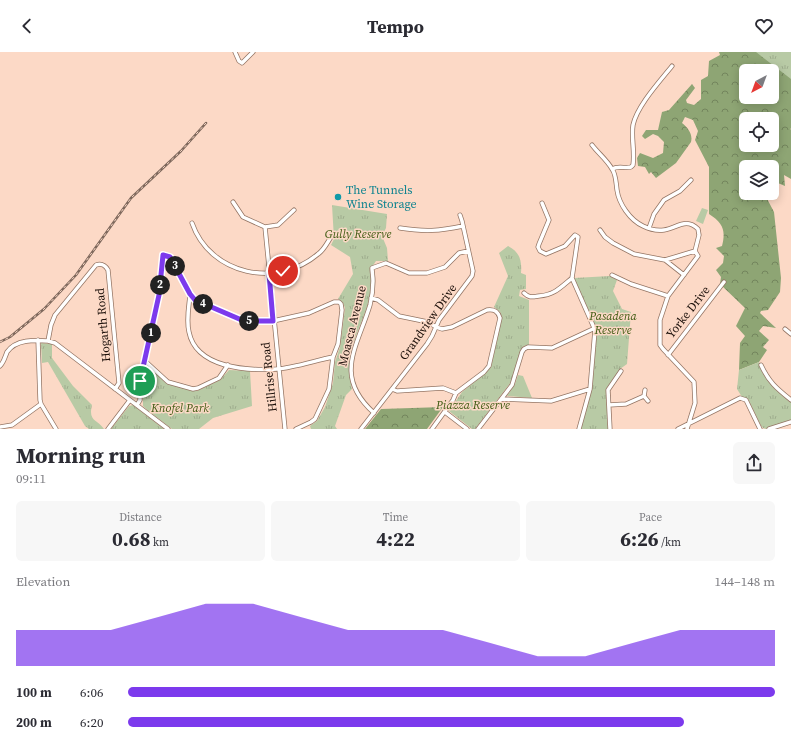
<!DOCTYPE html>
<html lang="en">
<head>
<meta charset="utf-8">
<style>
	:root { --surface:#fff; --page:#f7f7f7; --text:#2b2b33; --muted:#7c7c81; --accent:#7c3aed }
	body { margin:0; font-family:"Source Serif 4",serif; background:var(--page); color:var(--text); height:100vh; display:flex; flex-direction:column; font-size:15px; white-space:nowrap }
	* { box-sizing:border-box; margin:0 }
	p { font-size:13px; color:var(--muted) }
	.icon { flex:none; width:22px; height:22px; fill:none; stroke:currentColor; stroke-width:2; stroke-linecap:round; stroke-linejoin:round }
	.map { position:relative; height:377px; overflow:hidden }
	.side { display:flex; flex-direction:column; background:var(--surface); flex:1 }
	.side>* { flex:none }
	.needle { width:26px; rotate:221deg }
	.fabs { position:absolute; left:739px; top:12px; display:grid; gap:8px }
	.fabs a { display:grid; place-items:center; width:40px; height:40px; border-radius:6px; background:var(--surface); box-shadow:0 2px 10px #0003; font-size:20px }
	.pin { position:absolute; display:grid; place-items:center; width:34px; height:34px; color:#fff; margin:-17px; border:2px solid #fff; border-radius:50%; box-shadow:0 1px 4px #0007 }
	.km { position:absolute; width:20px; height:20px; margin:-10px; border-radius:50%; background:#222; color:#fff; font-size:11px; line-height:20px; text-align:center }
	.round { display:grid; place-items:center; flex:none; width:42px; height:42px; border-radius:6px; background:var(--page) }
	.overview { display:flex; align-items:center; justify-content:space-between; height:68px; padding:0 16px }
	h1 { font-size:22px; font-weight:700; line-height:30px }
	.metrics { display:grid; grid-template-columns:repeat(3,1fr); gap:6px; height:68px; padding:4px 16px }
	.metrics div { display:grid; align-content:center; border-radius:6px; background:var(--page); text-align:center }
	.metrics b { font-size:20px; font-weight:700 }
	.metrics small { font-size:11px; font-weight:400 }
	.metrics p { font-size:11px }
	.chart { height:112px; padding:8px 16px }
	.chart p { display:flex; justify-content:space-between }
	.chart svg { width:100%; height:72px; margin-top:4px; fill:var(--accent); opacity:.7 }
	ul { padding:0 16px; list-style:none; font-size:13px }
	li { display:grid; grid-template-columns:64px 48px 1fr; align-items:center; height:30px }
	li i { height:10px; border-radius:5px; background:var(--accent) }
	header { display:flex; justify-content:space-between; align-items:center; height:52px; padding:0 16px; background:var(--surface); font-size:18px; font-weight:700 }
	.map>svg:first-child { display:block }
	.grass { fill:#b8caa5 }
	.forest { fill:url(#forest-crowns); fill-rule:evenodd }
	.park { fill:url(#park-tufts) }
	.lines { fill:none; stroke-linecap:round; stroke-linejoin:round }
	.minor-casing { stroke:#947564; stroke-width:5 }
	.minor { stroke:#fff; stroke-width:3.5 }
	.rail-casing { stroke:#7e685c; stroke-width:2.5 }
	.rail { stroke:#fcd9c6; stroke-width:1; stroke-dasharray:3; stroke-linecap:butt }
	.route-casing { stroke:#fff; stroke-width:8 }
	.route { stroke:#7c3aed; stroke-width:5 }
	.culture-dot { fill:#0f9aa8; stroke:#fcd9c6; stroke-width:1.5 }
	.labels { text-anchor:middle; stroke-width:3; stroke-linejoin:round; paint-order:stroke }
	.culture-label { font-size:12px; fill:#0d838f; stroke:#fcd9c6; text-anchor:start }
	.park-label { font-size:12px; font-style:italic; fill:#3f5b12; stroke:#fcd9c6 }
	.street-label { font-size:12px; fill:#1d110b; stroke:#fcd9c6 }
</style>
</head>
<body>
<header><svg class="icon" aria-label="back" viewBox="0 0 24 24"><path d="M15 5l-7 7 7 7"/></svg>Tempo<svg class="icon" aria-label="heart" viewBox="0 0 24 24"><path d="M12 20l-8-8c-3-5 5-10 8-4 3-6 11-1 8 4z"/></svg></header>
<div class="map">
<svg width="791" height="377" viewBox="0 0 791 377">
	<defs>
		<pattern id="forest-crowns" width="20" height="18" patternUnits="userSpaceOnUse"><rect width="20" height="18" fill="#8ea574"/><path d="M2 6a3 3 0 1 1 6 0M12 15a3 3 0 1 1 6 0" fill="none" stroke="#73855d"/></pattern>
		<pattern id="park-tufts" width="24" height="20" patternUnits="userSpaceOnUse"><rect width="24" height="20" fill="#b8caa5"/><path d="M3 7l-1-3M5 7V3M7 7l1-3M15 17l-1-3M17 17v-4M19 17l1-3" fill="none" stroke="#9eac8d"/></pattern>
	</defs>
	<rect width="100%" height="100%" fill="#fcd9c6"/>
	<path class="grass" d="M702,156L708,158L703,172L696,169Z
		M518,323L523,324L532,346L507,344L515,332Z"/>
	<path class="forest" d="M719,0H791V77L790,76L791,78V127L784,123L785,134L773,129L772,137V115H746V141H764L774,160L781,226L780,240L768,258L761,259L760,261L776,276L763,274L759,279L769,288L763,295L767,298L759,310L739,318L740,291L745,284L736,274L745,256L720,232L721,225L716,218L723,211L724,204L716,196L722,194C726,178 723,171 709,162V115L695,88L698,79L693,68L685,65L682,71C688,76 693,82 691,90L676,111L656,126L651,120L649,122L645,115L638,114L637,106L640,101L653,106L663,101L664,90L658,84L653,82L645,87L642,84L646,78H658L662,60L669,58L692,32L695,36L686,48L687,51L694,53L701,47V28L708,24L709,9L720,3ZM746,19H772V45H746ZM746,67H772V93H746Z
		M443,355L427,377H365L381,357Z"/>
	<path class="park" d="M756,0H791V27Z
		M332,153L387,162L386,176L382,184L387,196L388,209H376L370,218C376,252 355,275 350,306C348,316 350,327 352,337L346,343L335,374L337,377H311L310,374L317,369L325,355L333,331L335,310L340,295L345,256L343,251L338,247L353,222L350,205L331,193L334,187Z
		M508,194C520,200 522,209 521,221L526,223V237L520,238L519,244L529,248V293L524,294L521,298L511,330L475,377H472L449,359L462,340L483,323L491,315L502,265L500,260L494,255L508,224L499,201Z
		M610,224L617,228L613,239L622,257L631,260L627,312L620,317L606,337L608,377H581L592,336L597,277L574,226Z
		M41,291L52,292V306L73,334L92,353C88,370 97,367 104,377H89L85,374L48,310L42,311Z
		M759,310C769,332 772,335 791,350V368L766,377L763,376L760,372L748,347L742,345L737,337L739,318Z
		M149,313L166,331L197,339L220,328L229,318L250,319L252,354L213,366L199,377H172L147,358L143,354V329Z
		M133,353L164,377H111L129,354Z"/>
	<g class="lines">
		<defs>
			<path id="minor" d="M235,0L239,9L242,11L253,0
				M592,93C598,101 607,108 612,117C616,122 616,131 617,138C619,152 630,168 643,174C649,177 657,179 664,178C677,176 686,165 698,177L699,183L695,199L698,204L668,244L660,268V293L663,297L694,330L695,351L687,377
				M612,117C619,113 625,117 631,115L633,113C635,99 631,86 633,73C637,54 660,29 672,14
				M233,150L243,165L265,175L278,173L294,158
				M542,151L549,168L539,192L538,195L540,199L546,202L565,194L575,183L578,185L572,226L595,278L590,337L579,377
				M192,171C210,223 277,237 318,202C324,198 327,191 331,185
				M265,175L285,377
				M400,176C425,180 439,179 463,174
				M649,176L654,162L664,148L680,139L691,128
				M600,178L605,185L613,191L634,202L665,208L695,199
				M665,208L684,223
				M612,223L631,232L668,244
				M524,241C529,246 532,245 539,244C554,243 560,236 572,226
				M190,243C189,254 186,268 189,280C196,316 247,319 277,317C293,316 317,308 333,305
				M371,246L378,248L399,264L428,270L436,275L442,277L452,275L487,258C494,257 498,259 500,266L489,314L484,320L456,341L453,348L432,377
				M785,277L791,282
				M38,288L40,348L41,352L56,377
				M48,289L55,291L168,377
				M668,303L724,230
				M145,309L168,330L193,337L198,336L219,326L228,313
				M761,313C769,330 776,336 791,348
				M0,314C4,310 5,305 7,300C16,287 35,288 48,289L51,273L55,263L96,213C102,211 105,213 108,218L119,331L115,337
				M392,337L397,339L443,336L456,341
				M645,338L644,344L648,349
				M501,347L551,349L590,337
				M137,353L140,348V329L159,243L162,205L163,203L170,205L190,242L195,248L235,266L244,269L255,270L273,269L309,261L334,250H339L341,252L342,258L338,292L333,305L329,337L315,367L311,370L296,377
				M609,353L626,352L644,344
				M445,360L467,377
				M374,361C333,324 357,296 370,253C372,245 373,237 373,229C373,224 372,220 372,216L386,211L409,221H427L445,215L459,201L468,199
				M0,375L12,373L41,352
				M108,377L130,348
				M361,377L427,292L432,284L439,268L472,224L473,219L462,169L460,163
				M478,377L512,333L522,300L524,297L528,295L552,296L595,276
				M610,377L608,338L621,319
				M678,377L740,346L746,348L760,377
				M769,377L791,370"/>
		</defs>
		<use href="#minor" class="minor-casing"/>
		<use href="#minor" class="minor"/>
		<defs>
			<path id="rail" d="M0,290L10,285L44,257L76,223L131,146L181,99L206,71"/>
		</defs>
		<use href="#rail" class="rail-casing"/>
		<use href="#rail" class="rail"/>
	</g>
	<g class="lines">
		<defs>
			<path id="route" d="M140,329L159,243L163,203L170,205L190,242L195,248L244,269H273L269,221L283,219"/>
		</defs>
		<use href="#route" class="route-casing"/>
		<use href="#route" class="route"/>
	</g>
	<circle class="culture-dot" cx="338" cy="145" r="4"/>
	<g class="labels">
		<g class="culture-label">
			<text x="346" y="142">The Tunnels<tspan x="346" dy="14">Wine Storage</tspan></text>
		</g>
		<g class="park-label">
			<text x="358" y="186">Gully Reserve</text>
			<text x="613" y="268">Pasadena<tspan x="613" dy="14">Reserve</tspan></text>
			<text x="473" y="357">Piazza Reserve</text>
			<text x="180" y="360">Knofel Park</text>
		</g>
		<g class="street-label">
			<text transform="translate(688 260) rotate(-52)" y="4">Yorke Drive</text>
			<text transform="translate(428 270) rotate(-55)" y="4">Grandview Drive</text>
			<text transform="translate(103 273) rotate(-95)" y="4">Hogarth Road</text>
			<text transform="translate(352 274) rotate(-76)" y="4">Moasca Avenue</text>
			<text transform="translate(269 325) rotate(-96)" y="4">Hillrise Road</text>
		</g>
	</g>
</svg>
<div class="fabs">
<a><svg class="needle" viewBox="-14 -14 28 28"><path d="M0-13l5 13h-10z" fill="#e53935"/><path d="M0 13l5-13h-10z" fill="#7c7c81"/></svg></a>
<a><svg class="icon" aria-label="locate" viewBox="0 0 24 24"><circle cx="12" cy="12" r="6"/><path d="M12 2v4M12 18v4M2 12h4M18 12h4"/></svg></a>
<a><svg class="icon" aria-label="layers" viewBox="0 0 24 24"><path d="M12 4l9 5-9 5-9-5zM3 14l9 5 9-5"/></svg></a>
</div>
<div class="pin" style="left:140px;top:329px;background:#1e9e55"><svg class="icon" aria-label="arrive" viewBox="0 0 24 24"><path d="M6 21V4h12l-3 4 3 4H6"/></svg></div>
<div class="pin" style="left:283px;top:219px;background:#d93025"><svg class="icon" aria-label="check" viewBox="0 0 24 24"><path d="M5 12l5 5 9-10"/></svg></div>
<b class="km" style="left:151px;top:281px">1</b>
<b class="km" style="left:160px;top:233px">2</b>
<b class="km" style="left:175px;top:214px">3</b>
<b class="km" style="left:203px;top:252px">4</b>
<b class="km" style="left:249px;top:269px">5</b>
</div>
<section class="side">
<div class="overview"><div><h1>Morning run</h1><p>09:11</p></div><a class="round"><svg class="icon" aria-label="share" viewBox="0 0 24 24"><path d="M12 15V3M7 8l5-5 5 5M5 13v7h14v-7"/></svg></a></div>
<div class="metrics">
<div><p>Distance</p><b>0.68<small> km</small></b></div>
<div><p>Time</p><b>4:22</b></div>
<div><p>Pace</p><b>6:26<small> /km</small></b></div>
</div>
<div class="chart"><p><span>Elevation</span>144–148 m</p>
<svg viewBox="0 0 160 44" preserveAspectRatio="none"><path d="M0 44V22L10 22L20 22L30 14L40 6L50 6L60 14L70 22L80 22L90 22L100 30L110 38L120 38L130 30L140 22L150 22L160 22V44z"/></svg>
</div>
<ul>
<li><b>100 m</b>6:06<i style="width:100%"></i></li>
<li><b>200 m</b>6:20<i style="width:86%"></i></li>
</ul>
</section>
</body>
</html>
